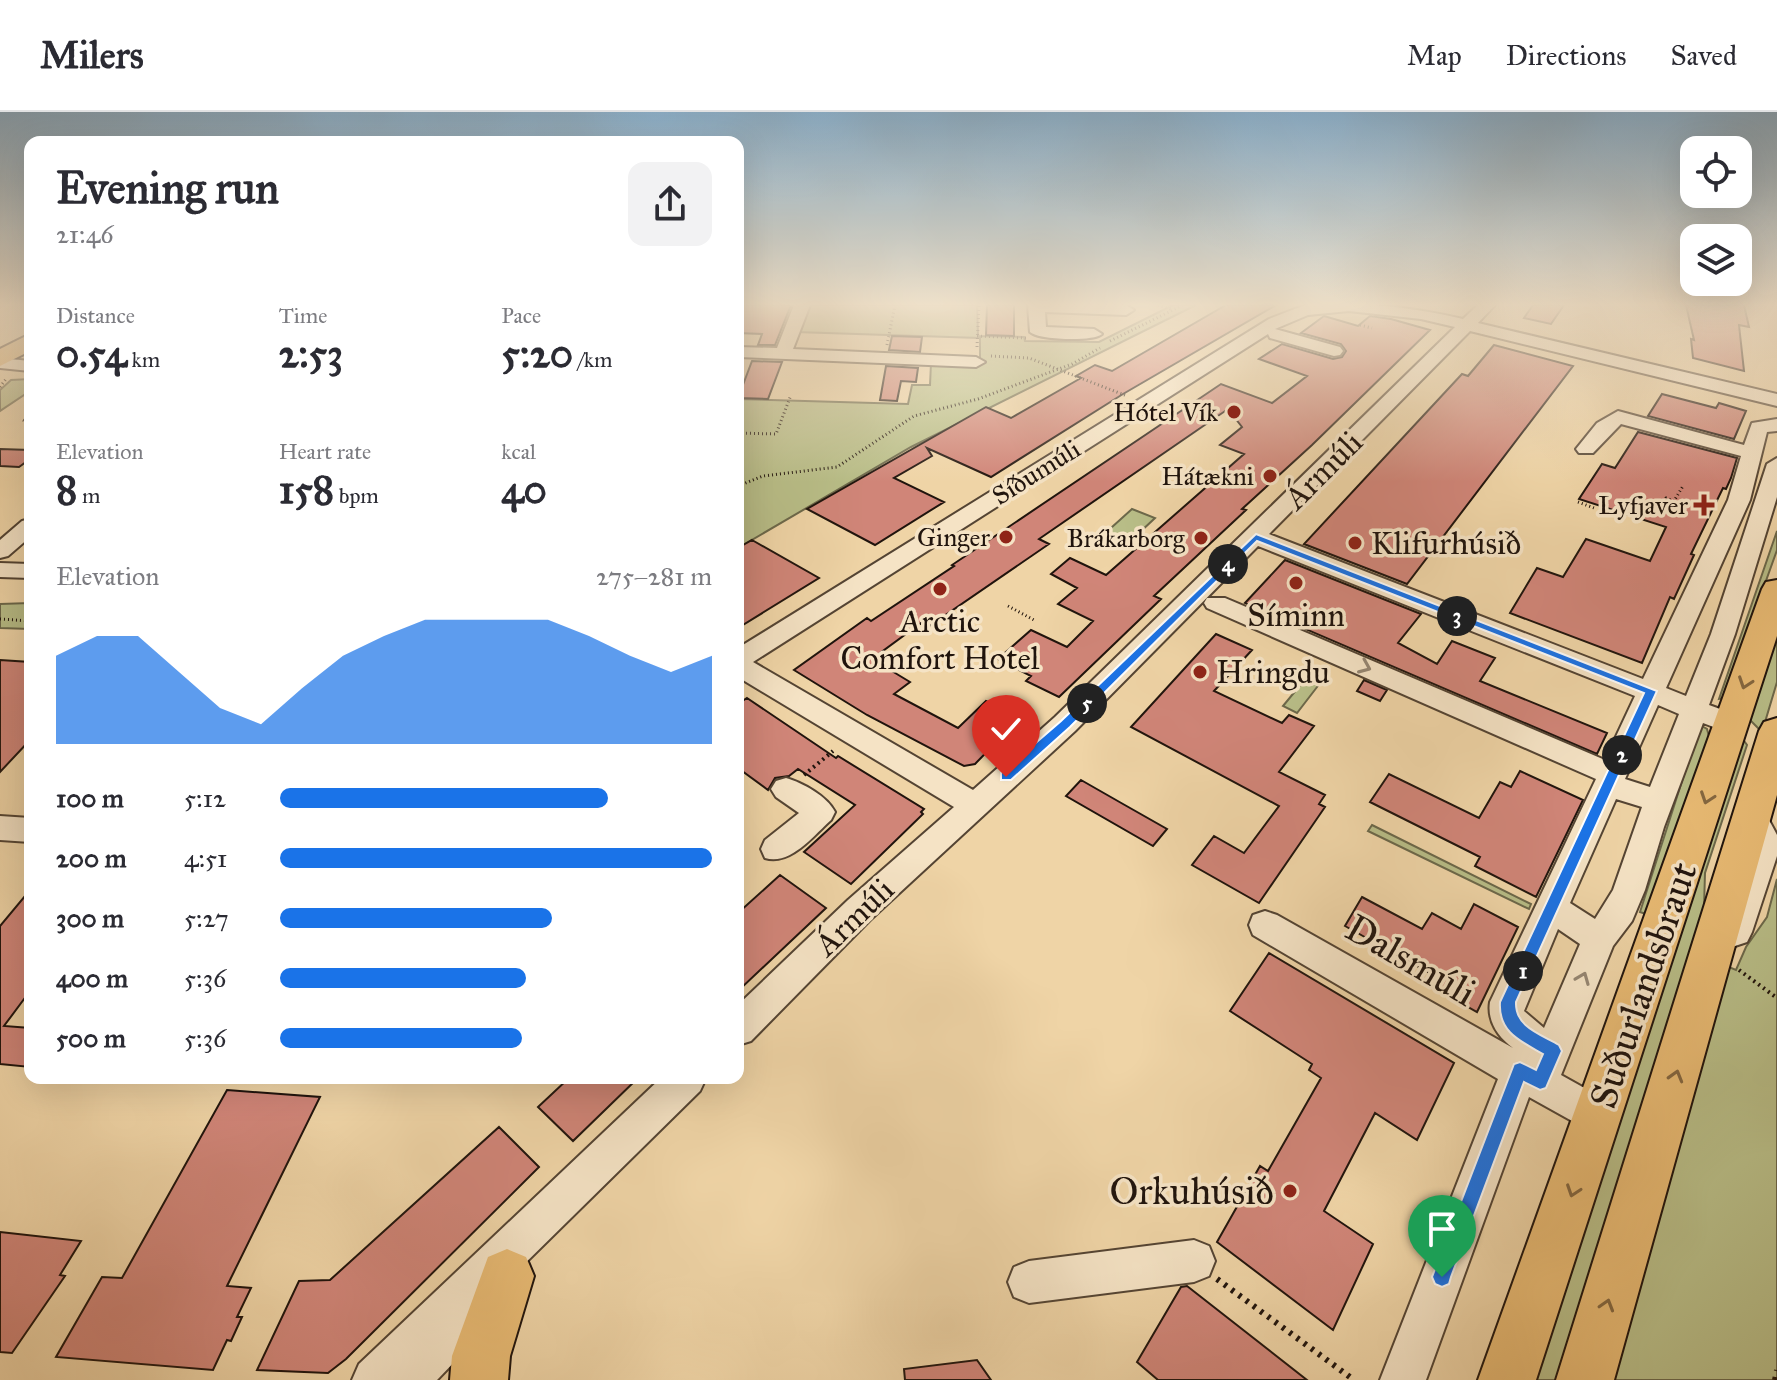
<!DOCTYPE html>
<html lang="en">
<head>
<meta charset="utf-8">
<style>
	:root { --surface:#fff; --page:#f2f2f3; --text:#2b2b33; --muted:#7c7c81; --line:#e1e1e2; --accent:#1a73e8 }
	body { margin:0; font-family:"IM FELL Great Primer",serif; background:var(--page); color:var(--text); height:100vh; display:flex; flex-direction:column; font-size:30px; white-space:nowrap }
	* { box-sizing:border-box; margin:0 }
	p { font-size:26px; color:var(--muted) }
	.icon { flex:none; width:44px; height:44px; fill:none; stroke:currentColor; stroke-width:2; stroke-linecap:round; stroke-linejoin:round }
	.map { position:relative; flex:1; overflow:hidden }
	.sheet { position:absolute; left:24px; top:24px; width:720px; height:948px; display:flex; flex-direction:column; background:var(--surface); border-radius:16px; box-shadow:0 8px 32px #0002 }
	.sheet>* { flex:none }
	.fabs { position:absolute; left:1680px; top:24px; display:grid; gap:16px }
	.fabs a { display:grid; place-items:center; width:72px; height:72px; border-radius:16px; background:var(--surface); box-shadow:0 8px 32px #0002; font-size:40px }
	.pin { position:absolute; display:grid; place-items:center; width:68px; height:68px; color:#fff; margin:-82px -34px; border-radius:50% 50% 50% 0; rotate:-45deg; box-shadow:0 0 8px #0007 }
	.pin .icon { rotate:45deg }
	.km { position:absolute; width:40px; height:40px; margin:-20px; border-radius:50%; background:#222; color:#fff; font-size:22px; line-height:40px; text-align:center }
	.round { display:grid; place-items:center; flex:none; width:84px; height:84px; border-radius:16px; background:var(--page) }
	.head { display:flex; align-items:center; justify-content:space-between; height:136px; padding:0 32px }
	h1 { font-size:44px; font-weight:800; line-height:60px }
	.stats { display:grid; grid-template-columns:repeat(3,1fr); gap:12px; height:136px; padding:8px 32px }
	.stats div { display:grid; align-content:center }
	.stats b { font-size:40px; font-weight:800 }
	.stats small { font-size:22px; font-weight:400 }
	.stats p { font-size:22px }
	.chart { height:224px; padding:16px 32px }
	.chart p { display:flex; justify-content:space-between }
	.chart svg { width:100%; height:144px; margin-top:8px; fill:var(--accent); opacity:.7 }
	ul { padding:0 32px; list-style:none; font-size:26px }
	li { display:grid; grid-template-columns:128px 96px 1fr; align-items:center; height:60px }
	li i { height:20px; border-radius:10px; background:var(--accent) }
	header { display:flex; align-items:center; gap:48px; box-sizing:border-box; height:112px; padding:0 40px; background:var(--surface); border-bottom:2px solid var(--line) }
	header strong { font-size:38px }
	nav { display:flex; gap:44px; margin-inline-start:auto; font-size:28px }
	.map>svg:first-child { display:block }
	.green { fill:#b8bd87; stroke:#6c684a; stroke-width:2 }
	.building { fill:#d08578; stroke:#20140d; stroke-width:2 }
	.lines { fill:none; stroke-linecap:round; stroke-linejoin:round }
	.minor-casing { stroke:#544433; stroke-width:4 }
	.major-casing { stroke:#20140d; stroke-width:4 }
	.highway-casing { stroke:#20140d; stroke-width:4 }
	.path-far2 { stroke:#20140d; stroke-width:3; stroke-dasharray:1 3; stroke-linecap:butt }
	.path-far1 { stroke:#20140d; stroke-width:4; stroke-dasharray:2 4; stroke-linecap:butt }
	.path { stroke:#20140d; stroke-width:6; stroke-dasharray:3 6; stroke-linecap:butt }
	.minor { fill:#f5e3c5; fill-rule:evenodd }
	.major { fill:#e8ba73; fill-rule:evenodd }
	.highway { fill:#e8ba73; fill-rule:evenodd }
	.oneway { stroke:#958672 }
	.oneway2 { stroke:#846740 }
	.route { fill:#1a73e8; stroke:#fff; stroke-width:2 }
	.poi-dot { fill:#8f2418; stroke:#f5e3c5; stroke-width:3 }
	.labels { text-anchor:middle; stroke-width:7; stroke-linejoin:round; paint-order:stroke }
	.far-poi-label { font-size:26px; fill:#20140d; stroke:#f5e3c5; text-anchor:end }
	.far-street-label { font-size:26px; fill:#20140d; stroke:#f5e3c5 }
	.street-label { font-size:32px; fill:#20140d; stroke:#f5e3c5 }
	.poi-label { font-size:32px; fill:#20140d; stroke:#f5e3c5; text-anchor:start }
	.near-street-label { font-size:38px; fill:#20140d; stroke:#f5e3c5 }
	.near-poi-label { font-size:38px; fill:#20140d; stroke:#f5e3c5; text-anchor:end }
</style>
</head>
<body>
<header>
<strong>Milers</strong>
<nav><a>Map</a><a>Directions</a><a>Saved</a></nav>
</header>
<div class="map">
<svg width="1777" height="1268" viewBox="0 0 1777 1268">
	<rect width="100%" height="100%" fill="#efd4a6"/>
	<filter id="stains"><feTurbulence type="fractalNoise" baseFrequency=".0025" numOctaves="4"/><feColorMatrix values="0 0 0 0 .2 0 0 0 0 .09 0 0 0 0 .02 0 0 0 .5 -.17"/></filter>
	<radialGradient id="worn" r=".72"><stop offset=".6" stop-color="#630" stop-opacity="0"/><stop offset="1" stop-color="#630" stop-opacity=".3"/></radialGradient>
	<path class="green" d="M805,193H977L978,224L1024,225L1025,229L1099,230L1173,193H1196L911,335L738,436V287L908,292L912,273H930L931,251L980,252V226L796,220Z
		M30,267V279L0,299V278L11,268Z
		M1132,397L1155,406L1124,435L1101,425Z
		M1777,419V438L1724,586L1719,587Z
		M30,491V517L0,516V492Z
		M1777,516V570L1762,620L1748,606Z
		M1311,560L1324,566L1297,601L1283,594Z
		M1700,613L1707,617L1711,632L1649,803L1640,800Z
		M1742,626L1747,633L1705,761L1704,796L1562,1268H1530Z
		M1372,713L1531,792L1529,797L1368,719Z
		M1777,767V1268H1614L1729,855L1736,858L1746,835L1767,805Z"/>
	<path class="building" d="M738,193H791L775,233H758L762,222L738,221Z
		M987,193H1014V224L986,223Z
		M1226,193H1276L1123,282L991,365L927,336L932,344L894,366L944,390L875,433L807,397L986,295L1011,306L1081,266L1076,264L1095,253L1112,259Z
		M1533,193H1564L1551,212L1524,206Z
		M1686,193H1744L1749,215L1739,213L1744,259L1693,246L1691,227L1694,228Z
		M1324,204L1358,214L1370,204L1391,207L1430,218L1312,333L1242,397L1246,398L1154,484L1161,487L1059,585L1026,569L1031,564L998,547L1031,518L1067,535L1093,509L1058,492L1077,476L1051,462L1070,446L1106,463L1244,342L1220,333L1242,315L1228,297L1039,427L1049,432L928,515L921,511L872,547L910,570L894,582L958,616L986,589L1020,606L975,652L964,654L867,603L794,558L867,506L871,509L954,454L952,453L1221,272L1272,291L1307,264L1259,247L1282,232L1333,247L1342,245L1346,239L1341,232L1301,221Z
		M892,224L922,225L920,240L889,238Z
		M1494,233L1573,254L1407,472L1304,432L1462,262L1468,264Z
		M752,249L782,250L768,287L738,286Z
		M886,254L918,256L916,270L901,269L897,289L880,288Z
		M1662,282L1716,296L1719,291L1746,299L1734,327L1648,304Z
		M1638,320L1737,346L1731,366L1726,377L1723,376L1691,442L1694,443L1674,487L1670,485L1642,551L1510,501L1537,456L1563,465L1586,427L1650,449L1666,415L1579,387L1602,352L1615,356Z
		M0,337L30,338V347L19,355L0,354Z
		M752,428L819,466L738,516V436Z
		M1285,448L1421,502L1398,531L1437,552L1452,529L1495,546L1480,569L1607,621L1597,642L1245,491Z
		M1216,522L1252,538L1214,579L1282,611L1289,603L1314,614L1279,660L1325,683L1319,692L1325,695L1259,791L1192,753L1214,724L1244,741L1279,694L1131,615Z
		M0,548L30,550V628L0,660Z
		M1364,568L1387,578L1380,589L1357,579Z
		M747,586L836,646L838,644L924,697L921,700L923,702L851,772L804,740L855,693L798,657L789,664L775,666L768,678L738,656V592Z
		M1520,659L1583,688L1536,785L1475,754L1480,745L1370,690L1389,662L1479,706L1500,670L1511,675Z
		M1081,668L1123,692L1167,717L1153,734L1066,684Z
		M780,763L826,796L738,879V801Z
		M30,778V879L4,914L30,916V955L0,952V814Z
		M1362,785L1422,817L1432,801L1461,817L1474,792L1518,815L1477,900L1433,875L1438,866L1345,814Z
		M1269,841L1454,951L1417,1028L1375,1001L1324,1099L1373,1132L1333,1218L1217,1130L1260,1054L1268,1059L1321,966L1309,958L1312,952L1230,899Z
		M569,966H638L573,1029L538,995Z
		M227,978L320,985L227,1174L251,1176L237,1205H242L231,1229L227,1228L213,1258L56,1245L102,1165L122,1166Z
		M499,1015L539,1055L346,1247L328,1261L257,1258L299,1169L330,1168Z
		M0,1120L81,1129L60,1163L65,1164L12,1241L0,1240Z
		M1187,1174L1307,1268H1158L1137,1250L1181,1175Z
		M977,1248L991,1268H905L904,1257Z"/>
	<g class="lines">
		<defs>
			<path id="minor" d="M794,193H810L793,237L976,245L985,250L976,255L738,245V235L777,236Z
				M1028,193H1126L1134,198L1126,203L1045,200L1046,215L1094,217L1102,222C1093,230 1039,228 1030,220Z
				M1305,193C1359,189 1411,195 1463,207L1478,193H1495L1478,211L1777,282V294L1470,219L1269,422L1643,567L1728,388L1741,344L1621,312L1593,341H1579L1576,337L1597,311L1618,299L1744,333L1752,311L1777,307V319L1767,320L1750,388L1666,576L1686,584L1711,522L1767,352L1777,346V385L1735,522L1709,593L1742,605L1746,612L1742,619L1732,622L1703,611L1664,715L1645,778L1632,809L1613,834L1561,963L1613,992L1618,1005L1613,1018L1599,1024L1529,985L1426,1268H1380L1498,967L1253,823L1249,813L1253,803L1265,799L1277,803L1513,936C1498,925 1487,909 1490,890L1596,667L1207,496L1204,491L1207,486H1225L1605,648L1635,584L1258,434L1075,619L870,808L751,929L738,933V893L848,788L954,695L738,565V536L1269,207ZM1349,199L1421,207L1455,215L1055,605L973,678L753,550L1268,222L1270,226L1334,244L1340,243L1343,239L1340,235L1275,217L1308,203ZM1658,593L1679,602L1650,675L1625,667ZM1616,687L1642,695L1613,778L1595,807L1570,791ZM1558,817L1580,832L1544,916L1524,899Z
				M0,246L30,249V259L0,256Z
				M30,407V425L8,444L0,446V428L22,409Z
				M0,451L30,452V466L0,465Z
				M786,666C803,671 827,684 835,700L831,708C813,724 790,754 765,746L761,737L765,728L799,701L776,685L771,677L776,669Z
				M1752,693L1763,697L1777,723V744L1752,820L1747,830L1735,834L1723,830L1718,820L1751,731L1737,705L1741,697Z
				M0,704L30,706V730L0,728Z
				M661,966H706L700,979L508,1168L513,1180L507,1195L437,1268H352L359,1252Z
				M1194,1128L1209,1134L1215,1149L1209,1164L1194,1170L1029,1191L1014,1185L1008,1170L1014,1155L1029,1149Z"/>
			<path id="major" d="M1777,468V524L1536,1268H1478L1762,477L1766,470Z
				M1777,606V683L1614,1268H1556L1759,619L1764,610Z
				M507,1137L526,1145L534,1164L510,1244L508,1268H450L452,1244L488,1145Z"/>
			<path id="highway" d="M30,222V239L0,254V237Z"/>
		</defs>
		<use href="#minor" class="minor-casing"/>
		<use href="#major" class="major-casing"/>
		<use href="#highway" class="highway-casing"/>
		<path class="path-far2" d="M1158,193L1171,197
			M1360,213L1372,216
			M977,224L1026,226
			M1110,229L1183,193
			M887,233L895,193
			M977,235L979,193
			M991,244L1029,246L1127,284
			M0,275L6,267
			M23,308L30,312
			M738,321L776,322L791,283
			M1164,360L1192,370
			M738,374L763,364L837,355L914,304L978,287L1072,252L1100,236
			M1578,390L1594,396
			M1664,390L1666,386L1674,389L1683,374
			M1008,494L1034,508
			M0,507L30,509"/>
		<path class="path-far1" d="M804,663L833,639
			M1739,858L1777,886"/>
		<path class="path" d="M1217,1167L1354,1268
			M1775,1268L1777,1258"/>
		<use href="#minor" class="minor"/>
		<use href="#major" class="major"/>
		<use href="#highway" class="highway"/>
	</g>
	<defs><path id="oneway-chevron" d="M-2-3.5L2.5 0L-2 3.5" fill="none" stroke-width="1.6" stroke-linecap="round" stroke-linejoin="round" transform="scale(2)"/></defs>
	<g class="oneway">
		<use href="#oneway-chevron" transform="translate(1365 555) rotate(23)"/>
		<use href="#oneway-chevron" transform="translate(1583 866) rotate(-68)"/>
	</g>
	<g class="oneway2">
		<use href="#oneway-chevron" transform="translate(1745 571) rotate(109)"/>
		<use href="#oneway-chevron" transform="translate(1707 686) rotate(109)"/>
		<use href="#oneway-chevron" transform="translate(1676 964) rotate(-74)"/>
		<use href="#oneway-chevron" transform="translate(1573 1079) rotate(109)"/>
		<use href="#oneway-chevron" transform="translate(1607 1193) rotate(-73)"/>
	</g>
	<linearGradient id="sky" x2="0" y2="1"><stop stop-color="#8bb4d3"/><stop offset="0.52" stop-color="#f8ecd7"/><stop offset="1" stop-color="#f8ecd7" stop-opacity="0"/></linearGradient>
	<rect width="1777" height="370" fill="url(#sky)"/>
	<path class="route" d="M1256,422L1657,579L1516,890C1515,915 1540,922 1559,933L1562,939L1546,976L1540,978L1524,970L1451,1165L1449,1172L1442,1175L1435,1172L1432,1165L1514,952L1520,950L1536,958L1543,942C1520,929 1498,920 1500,890L1644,581L1257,429L1070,615L1011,668H1001V661L1061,609Z"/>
	<g class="poi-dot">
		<circle cx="1234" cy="300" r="8"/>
		<circle cx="1270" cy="364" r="8"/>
		<path d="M1700 381h8v8h8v8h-8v8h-8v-8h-8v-8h8z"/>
		<circle cx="1006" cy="425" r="8"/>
		<circle cx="1201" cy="426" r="8"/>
		<circle cx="1355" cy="431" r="8"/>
		<circle cx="1296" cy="471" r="8"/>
		<circle cx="940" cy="477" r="8"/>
		<circle cx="1200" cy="560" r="8"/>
		<circle cx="1290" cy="1079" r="8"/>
	</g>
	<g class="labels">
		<g class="far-poi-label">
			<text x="1218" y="309">Hótel Vík</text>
			<text x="1254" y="373">Hátækni</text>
			<text x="1688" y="402">Lyfjaver</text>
			<text x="990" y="434">Ginger</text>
			<text x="1185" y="435">Brákarborg</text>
		</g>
		<g class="far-street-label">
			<text transform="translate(1036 360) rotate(-32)" y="9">Síðumúli</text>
		</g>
		<g class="street-label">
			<text transform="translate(1323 358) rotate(-45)" y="11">Ármúli</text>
			<text transform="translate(854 805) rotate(-44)" y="11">Ármúli</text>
		</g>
		<g class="poi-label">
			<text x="1371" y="442">Klifurhúsið</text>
			<text x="1296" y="514" text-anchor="middle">Síminn</text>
			<text x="940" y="520" text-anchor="middle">Arctic<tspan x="940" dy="37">Comfort Hotel</tspan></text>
			<text x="1216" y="571">Hringdu</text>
		</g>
		<g class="near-street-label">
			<text transform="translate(1411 848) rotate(30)" y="13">Dalsmúli</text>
			<text transform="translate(1643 873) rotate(-71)" y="13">Suðurlandsbraut</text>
		</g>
		<g class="near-poi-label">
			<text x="1274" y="1092">Orkuhúsið</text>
		</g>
	</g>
	<rect width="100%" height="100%" filter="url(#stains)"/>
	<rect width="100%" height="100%" fill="url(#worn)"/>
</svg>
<div class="fabs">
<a><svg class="icon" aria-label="locate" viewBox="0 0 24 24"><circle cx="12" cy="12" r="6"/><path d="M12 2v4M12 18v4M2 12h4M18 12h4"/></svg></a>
<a><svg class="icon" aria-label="layers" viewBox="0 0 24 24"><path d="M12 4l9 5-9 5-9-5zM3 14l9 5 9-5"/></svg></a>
</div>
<div class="pin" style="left:1442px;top:1165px;background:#1e9e55"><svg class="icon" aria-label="arrive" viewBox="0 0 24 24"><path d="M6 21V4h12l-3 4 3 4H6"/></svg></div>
<div class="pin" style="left:1006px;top:665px;background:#d93025"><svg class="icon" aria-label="check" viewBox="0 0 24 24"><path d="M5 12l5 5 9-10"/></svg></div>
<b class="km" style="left:1523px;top:859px">1</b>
<b class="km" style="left:1622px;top:643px">2</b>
<b class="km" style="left:1457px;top:504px">3</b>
<b class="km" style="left:1228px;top:452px">4</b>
<b class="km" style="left:1087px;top:591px">5</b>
<section class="sheet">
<div class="head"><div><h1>Evening run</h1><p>21:46</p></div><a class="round"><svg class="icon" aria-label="share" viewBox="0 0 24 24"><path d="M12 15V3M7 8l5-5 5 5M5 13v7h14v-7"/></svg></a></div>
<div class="stats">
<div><p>Distance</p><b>0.54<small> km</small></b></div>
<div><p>Time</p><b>2:53</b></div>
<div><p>Pace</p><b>5:20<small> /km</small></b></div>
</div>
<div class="stats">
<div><p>Elevation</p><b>8<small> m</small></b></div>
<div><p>Heart rate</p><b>158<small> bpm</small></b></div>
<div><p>kcal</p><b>40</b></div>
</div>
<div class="chart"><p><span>Elevation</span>275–281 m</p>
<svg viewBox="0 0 160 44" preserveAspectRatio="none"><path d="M0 44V17L10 11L20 11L30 22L40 33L50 38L60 27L70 17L80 11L90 6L100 6L110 6L120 6L130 11L140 17L150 22L160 17V44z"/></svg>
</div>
<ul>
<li><b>100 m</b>5:12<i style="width:76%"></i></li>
<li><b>200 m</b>4:51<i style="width:100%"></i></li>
<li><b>300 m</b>5:27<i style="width:63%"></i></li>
<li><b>400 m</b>5:36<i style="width:57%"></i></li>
<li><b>500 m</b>5:36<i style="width:56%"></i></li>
</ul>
</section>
</div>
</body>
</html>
